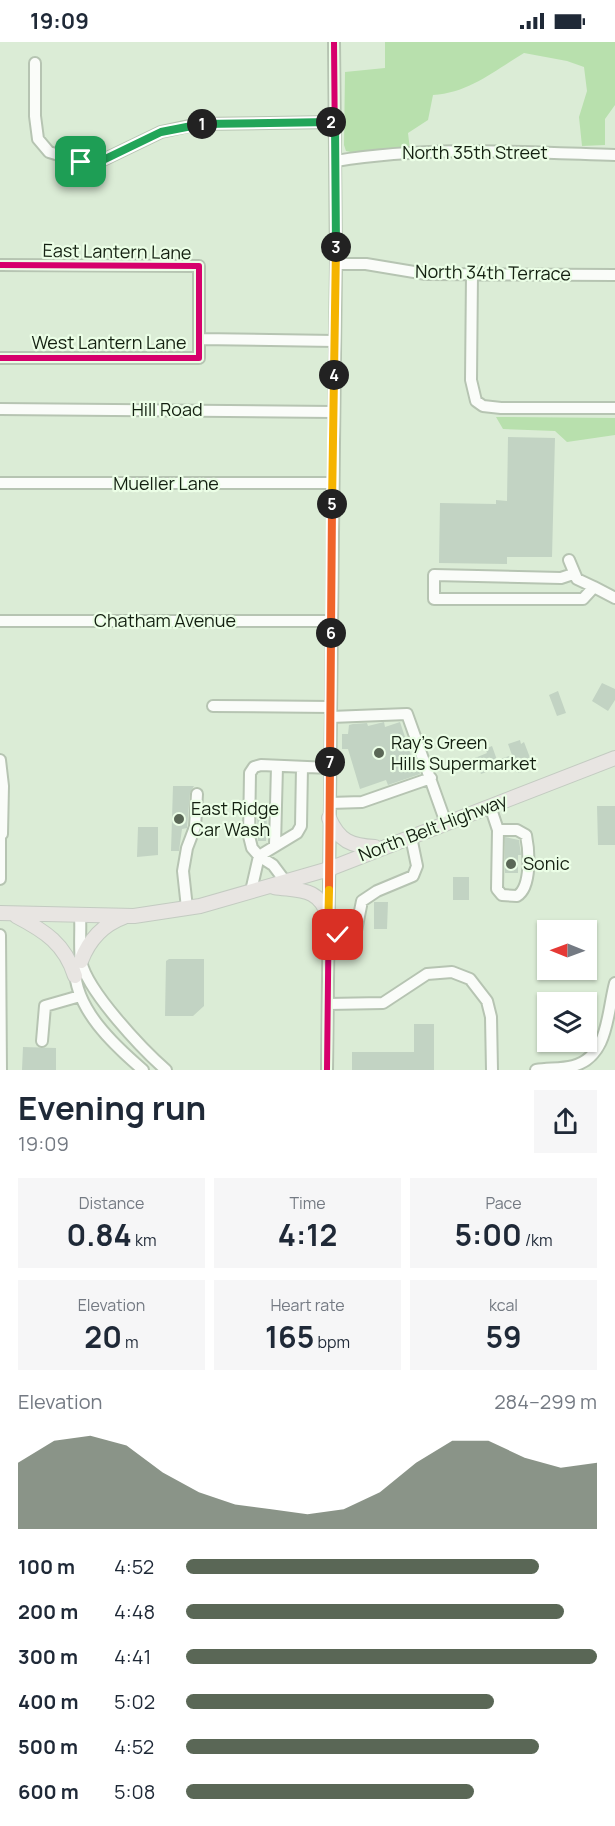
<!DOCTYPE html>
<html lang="en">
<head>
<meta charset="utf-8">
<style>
	:root { --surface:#fff; --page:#f6f6f7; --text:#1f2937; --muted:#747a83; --accent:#5a6756 }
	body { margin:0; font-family:Manrope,sans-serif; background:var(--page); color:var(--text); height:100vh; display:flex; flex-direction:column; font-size:22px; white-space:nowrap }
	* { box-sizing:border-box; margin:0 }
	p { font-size:20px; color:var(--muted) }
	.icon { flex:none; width:33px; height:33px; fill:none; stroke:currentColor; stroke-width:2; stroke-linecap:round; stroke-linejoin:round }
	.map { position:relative; height:1028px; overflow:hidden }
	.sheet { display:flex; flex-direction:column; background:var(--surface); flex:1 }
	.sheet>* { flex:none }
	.needle { width:39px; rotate:271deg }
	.tools { position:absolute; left:537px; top:878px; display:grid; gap:12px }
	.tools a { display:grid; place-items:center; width:60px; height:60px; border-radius:0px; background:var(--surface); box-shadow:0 2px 4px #0004; font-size:30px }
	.pin { position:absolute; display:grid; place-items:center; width:51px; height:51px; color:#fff; margin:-26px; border-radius:12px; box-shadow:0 3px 9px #0006 }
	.km { position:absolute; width:30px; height:30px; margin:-15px; border-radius:50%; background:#222; color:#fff; font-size:16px; line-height:30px; text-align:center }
	.round { display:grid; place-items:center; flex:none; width:63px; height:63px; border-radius:0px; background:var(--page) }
	.overview { display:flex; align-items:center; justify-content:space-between; height:102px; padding:0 18px }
	h1 { font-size:33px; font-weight:700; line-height:45px }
	.metrics { display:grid; grid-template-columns:repeat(3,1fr); gap:9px; height:102px; padding:6px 18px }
	.metrics div { display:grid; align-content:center; border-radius:0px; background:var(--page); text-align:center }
	.metrics b { font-size:30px; font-weight:700 }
	.metrics small { font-size:16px; font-weight:400 }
	.metrics p { font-size:16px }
	.chart { height:168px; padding:12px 18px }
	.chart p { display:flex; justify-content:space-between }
	.chart svg { width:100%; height:108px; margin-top:6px; fill:var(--accent); opacity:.7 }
	ul { padding:0 18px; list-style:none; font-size:20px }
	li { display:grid; grid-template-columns:96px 72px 1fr; align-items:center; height:45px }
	li i { height:15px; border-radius:8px; background:var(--accent) }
	.status { display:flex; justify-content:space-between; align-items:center; height:42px; padding:0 30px; background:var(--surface); direction:ltr }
	.status svg { height:16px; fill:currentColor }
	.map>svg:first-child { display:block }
	.green { fill:#b8e0ad }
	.building { fill:#c2d3c3 }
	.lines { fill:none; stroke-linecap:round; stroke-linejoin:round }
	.minor-casing { stroke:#b6c4b2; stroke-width:14 }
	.major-casing { stroke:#c3cbc1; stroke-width:16 }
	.minor { stroke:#fafcf9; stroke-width:10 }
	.major { stroke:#e8e5e2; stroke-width:14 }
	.cycleway-casing { stroke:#ebfee6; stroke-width:10 }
	.cycleway { stroke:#d6006c; stroke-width:6 }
	.split-1-casing { stroke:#fff; stroke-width:12 }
	.split-2-casing { stroke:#fff; stroke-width:12 }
	.split-3-casing { stroke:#fff; stroke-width:12 }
	.split-4-casing { stroke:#fff; stroke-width:12 }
	.split-5-casing { stroke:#fff; stroke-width:12 }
	.split-6-casing { stroke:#fff; stroke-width:12 }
	.split-7-casing { stroke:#fff; stroke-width:12 }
	.split-8-casing { stroke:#fff; stroke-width:12 }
	.split-9-casing { stroke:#fff; stroke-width:12 }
	.split-1 { stroke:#22a559; stroke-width:8 }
	.split-2 { stroke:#22a559; stroke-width:8 }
	.split-3 { stroke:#22a559; stroke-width:8 }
	.split-4 { stroke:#f5b400; stroke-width:8 }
	.split-5 { stroke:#f5b400; stroke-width:8 }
	.split-6 { stroke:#f0652b; stroke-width:8 }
	.split-7 { stroke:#f0652b; stroke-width:8 }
	.split-8 { stroke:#f0652b; stroke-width:8 }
	.split-9 { stroke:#f5b400; stroke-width:8 }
	.poi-dot { fill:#5a6756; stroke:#ebfee6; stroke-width:2 }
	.labels { text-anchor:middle; stroke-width:4.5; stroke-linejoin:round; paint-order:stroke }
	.street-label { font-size:18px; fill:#142011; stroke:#ebfee6 }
	.poi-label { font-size:18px; fill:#142011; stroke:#ebfee6; text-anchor:start }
</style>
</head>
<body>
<div class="status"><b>19:09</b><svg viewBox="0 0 49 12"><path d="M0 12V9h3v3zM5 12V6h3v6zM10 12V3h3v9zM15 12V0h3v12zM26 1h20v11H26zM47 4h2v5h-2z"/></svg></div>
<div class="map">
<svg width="615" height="1028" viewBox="0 0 615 1028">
	<rect width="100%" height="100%" fill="#dbecd6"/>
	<path class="green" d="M385,0H615V63L605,77V103L582,104L579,75L587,49L584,25L567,19L524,11C494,29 469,51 433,53L428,78L408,91L410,108L355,111L346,109L344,103L345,30L385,26Z
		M496,375L615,376V393L567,400L555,389L503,387Z"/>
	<path class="building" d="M508,395L555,396L552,515H507V522L439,521L440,461L496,462V458L507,459Z
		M602,641L615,647V658L608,669L592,659Z
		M558,649L566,671L557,674L549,653Z
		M384,680L385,685L400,680L415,725L418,724L420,732L388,743L386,738L360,747L348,707H342V692H348L349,683L353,682L367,681L368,684Z
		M520,698L521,702L524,700L534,726L518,731L515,721H511L481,732L475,716L487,711L485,707L492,704L497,718L512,713L508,702Z
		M173,744H194L190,751L187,786L182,787L179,809H171Z
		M597,764H615V803H598Z
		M257,771L267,772L266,799H258Z
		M138,785H158V813L137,815Z
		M505,795L519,798L521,813H518V831H505Z
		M453,835H469V858H453Z
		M374,860H388L387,887H374Z
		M169,917H204V964L193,974H165L166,919Z
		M414,982H434V1028H352V1010H414Z
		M23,1005L56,1006V1028H22Z"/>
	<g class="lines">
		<defs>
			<path id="minor" d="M35,21V74L38,97L49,110L82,120L101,119L161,90L198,82L335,80
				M336,119C428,104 522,110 615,113
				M336,222H366L426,232L615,233
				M0,223L199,224V316H0
				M472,232L471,338L476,359L483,364L501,366H615
				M199,297L335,299
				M0,367L333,370
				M0,441H333
				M569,518L577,537L594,545
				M573,532L561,536L434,533V557H583L594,545L615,556
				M0,579H331
				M213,664L331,665
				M331,675L407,672L446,781
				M0,718L3,744L2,792
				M330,761L362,760L431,736
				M490,764L498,788L497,847L502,853L517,854C532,845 529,808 526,793L517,788H498
				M0,792V837
				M275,803L277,724
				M285,839L273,823L259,814L252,806L249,794L250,731L254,725L261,723L330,726
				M251,849L259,814L297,791L301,784L302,725
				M187,866L183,829L187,806L195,785L197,752
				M80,873C81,888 79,905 81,919C87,949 143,1008 166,1028
				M0,893L1,1028
				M328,894L348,893L356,889L362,859L377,849L413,834L417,824L411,795
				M75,927C75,967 114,1003 143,1028
				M328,962L383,961L427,932L452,930L470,937L487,959L491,975L492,1028
				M42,999L45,964L80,954
				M327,1028L336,222L334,0
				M536,1028C548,1026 561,1027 573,1024C609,1015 607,970 615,941"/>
			<path id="major" d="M329,776C339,799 351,804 375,805
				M274,845C299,849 319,845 328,874
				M0,871L134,874L200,864L329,827L615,716
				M16,874C45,889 65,902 75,934
				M81,919C89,898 102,883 124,875"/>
		</defs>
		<use href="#minor" class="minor-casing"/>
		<use href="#major" class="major-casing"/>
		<use href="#minor" class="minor"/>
		<use href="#major" class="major"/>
		<defs>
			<path id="cycleway" d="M0,223L199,224V316H0
				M327,1028L336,222L334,0"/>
		</defs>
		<use href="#cycleway" class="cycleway-casing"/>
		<use href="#cycleway" class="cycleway"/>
	</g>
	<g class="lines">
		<defs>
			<path id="split-1" d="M81,120L101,119L161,90L202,82"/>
			<path id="split-2" d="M202,82L331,80"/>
			<path id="split-3" d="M331,80H335L336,205"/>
			<path id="split-4" d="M334,333L336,205"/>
			<path id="split-5" d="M332,462L334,333"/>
			<path id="split-6" d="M331,591L332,462"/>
			<path id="split-7" d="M330,720L331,591"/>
			<path id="split-8" d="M329,848L330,720"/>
			<path id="split-9" d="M329,848L328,894L338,893"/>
		</defs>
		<use href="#split-1" class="split-1-casing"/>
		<use href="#split-2" class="split-2-casing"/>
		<use href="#split-3" class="split-3-casing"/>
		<use href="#split-4" class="split-4-casing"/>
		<use href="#split-5" class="split-5-casing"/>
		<use href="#split-6" class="split-6-casing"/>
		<use href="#split-7" class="split-7-casing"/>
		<use href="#split-8" class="split-8-casing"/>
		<use href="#split-9" class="split-9-casing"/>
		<use href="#split-1" class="split-1"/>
		<use href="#split-2" class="split-2"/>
		<use href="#split-3" class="split-3"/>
		<use href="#split-4" class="split-4"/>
		<use href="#split-5" class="split-5"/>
		<use href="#split-6" class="split-6"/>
		<use href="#split-7" class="split-7"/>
		<use href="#split-8" class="split-8"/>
		<use href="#split-9" class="split-9"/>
	</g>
	<g class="poi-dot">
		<circle cx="379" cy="711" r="6"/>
		<circle cx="179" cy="777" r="6"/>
		<circle cx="511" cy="822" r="6"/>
	</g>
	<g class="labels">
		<g class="street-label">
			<text x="475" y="117">North 35th Street</text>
			<text transform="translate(117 210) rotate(1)" y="6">East Lantern Lane</text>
			<text transform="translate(493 231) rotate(1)" y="6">North 34th Terrace</text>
			<text x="109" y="307">West Lantern Lane</text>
			<text x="167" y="374">Hill Road</text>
			<text x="166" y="448">Mueller Lane</text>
			<text x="165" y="585">Chatham Avenue</text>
			<text transform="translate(433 786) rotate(-21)" y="6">North Belt Highway</text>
		</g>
		<g class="poi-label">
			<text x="391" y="707">Ray's Green<tspan x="391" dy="21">Hills Supermarket</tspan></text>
			<text x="191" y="773">East Ridge<tspan x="191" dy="21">Car Wash</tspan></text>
			<text x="523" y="828">Sonic</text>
		</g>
	</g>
</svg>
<div class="tools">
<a><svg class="needle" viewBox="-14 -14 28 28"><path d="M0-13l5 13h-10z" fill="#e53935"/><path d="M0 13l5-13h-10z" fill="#747a83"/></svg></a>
<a><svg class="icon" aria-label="layers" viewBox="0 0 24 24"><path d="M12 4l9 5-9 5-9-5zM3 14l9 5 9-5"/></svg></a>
</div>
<div class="pin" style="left:81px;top:120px;background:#1e9e55"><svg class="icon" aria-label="arrive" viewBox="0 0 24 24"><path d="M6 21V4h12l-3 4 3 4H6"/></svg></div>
<div class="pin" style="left:338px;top:893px;background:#d93025"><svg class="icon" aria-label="check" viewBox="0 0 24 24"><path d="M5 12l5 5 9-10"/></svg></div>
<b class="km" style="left:202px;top:82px">1</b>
<b class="km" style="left:331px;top:80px">2</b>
<b class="km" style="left:336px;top:205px">3</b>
<b class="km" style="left:334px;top:333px">4</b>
<b class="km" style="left:332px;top:462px">5</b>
<b class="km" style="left:331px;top:591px">6</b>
<b class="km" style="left:330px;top:720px">7</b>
</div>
<section class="sheet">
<div class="overview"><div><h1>Evening run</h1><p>19:09</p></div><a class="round"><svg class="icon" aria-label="share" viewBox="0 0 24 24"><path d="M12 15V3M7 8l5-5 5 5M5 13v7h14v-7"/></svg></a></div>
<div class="metrics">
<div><p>Distance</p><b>0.84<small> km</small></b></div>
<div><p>Time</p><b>4:12</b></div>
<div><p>Pace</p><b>5:00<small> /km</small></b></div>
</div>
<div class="metrics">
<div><p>Elevation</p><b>20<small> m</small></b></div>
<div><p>Heart rate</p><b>165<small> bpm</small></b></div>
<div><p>kcal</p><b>59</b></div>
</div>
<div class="chart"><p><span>Elevation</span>284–299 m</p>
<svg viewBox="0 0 160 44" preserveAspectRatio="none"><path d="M0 44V17L10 8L20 6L30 10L40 21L50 29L60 34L70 36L80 38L90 36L100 29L110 17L120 8L130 8L140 15L150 19L160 17V44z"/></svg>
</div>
<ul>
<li><b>100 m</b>4:52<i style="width:86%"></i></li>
<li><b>200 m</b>4:48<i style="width:92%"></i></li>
<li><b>300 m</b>4:41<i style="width:100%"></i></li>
<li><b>400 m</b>5:02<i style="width:75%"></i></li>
<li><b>500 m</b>4:52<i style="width:86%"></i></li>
<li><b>600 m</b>5:08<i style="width:70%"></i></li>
</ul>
</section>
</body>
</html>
